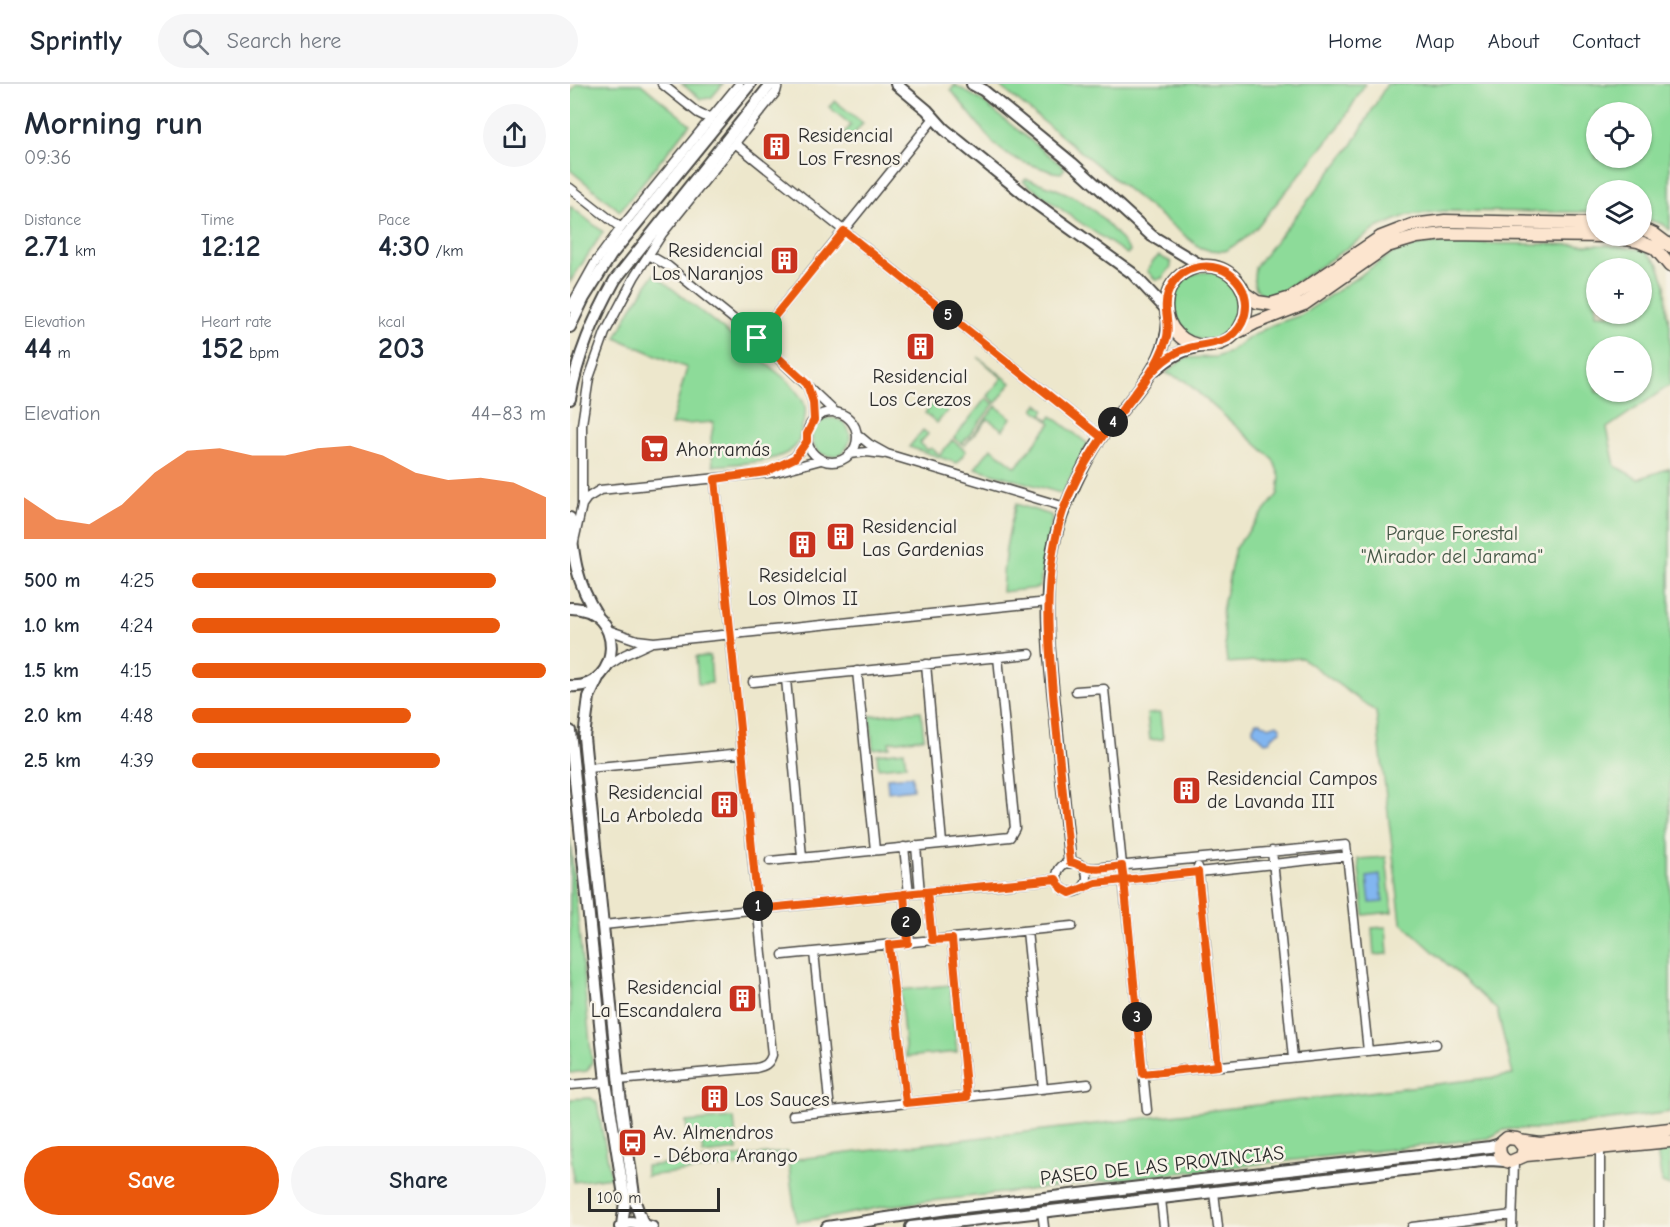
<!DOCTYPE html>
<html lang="en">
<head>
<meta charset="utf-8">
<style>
	:root { --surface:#fff; --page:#f6f6f7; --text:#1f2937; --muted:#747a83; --line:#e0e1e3; --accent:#ea580c }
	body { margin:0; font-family:"Comic Neue",sans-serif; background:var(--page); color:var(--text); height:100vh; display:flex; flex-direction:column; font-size:22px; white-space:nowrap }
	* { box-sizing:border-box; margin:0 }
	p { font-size:20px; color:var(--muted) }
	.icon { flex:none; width:33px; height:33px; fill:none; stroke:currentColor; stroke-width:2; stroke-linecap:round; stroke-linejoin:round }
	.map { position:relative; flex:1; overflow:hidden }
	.side { display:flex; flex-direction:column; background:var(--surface); width:570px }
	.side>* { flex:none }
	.buttons { position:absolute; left:1016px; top:18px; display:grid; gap:12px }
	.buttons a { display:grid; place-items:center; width:66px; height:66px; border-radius:50%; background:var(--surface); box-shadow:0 2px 4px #0004; font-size:30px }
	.scale { position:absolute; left:18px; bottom:15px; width:132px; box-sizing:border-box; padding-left:6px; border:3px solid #2b2b2b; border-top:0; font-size:16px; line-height:21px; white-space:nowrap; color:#2b2b2b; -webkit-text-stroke:4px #f7f3e8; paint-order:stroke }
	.pin { position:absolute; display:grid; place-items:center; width:51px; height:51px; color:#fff; margin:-26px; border-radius:12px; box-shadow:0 3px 9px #0006 }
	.km { position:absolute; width:30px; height:30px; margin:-15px; border-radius:50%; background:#222; color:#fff; font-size:16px; line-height:30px; text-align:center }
	.round { display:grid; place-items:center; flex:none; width:63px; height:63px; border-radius:32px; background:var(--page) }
	.overview { display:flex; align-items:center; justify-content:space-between; height:102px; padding:0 24px }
	h1 { font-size:33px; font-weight:600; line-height:45px }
	.figures { display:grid; grid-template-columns:repeat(3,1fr); gap:9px; height:102px; padding:6px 24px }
	.figures div { display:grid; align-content:center }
	.figures b { font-size:30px; font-weight:600 }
	.figures small { font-size:16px; font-weight:400 }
	.figures p { font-size:16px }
	.chart { height:168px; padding:12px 24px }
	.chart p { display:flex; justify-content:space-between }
	.chart svg { width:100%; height:108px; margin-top:6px; fill:var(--accent); opacity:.7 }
	.button { display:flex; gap:12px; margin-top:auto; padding:12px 24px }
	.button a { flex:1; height:69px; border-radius:36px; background:var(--accent); color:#fff; font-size:24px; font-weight:600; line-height:69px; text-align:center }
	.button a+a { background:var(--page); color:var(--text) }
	ul { padding:0 24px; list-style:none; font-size:20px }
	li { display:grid; grid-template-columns:96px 72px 1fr; align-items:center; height:45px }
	li i { height:15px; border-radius:8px; background:var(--accent) }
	header { display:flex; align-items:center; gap:36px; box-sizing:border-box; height:84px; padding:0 30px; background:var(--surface); border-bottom:2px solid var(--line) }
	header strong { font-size:28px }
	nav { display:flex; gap:33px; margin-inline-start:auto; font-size:21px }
	.search { width:420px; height:54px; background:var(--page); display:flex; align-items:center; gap:15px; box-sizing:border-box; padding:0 21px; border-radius:33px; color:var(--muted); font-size:22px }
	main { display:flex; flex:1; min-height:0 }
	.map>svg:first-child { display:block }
	.green { fill:#8ddb99; stroke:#5c8362; stroke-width:1.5; fill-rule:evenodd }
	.water { fill:#82b6f0; stroke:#56708e; stroke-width:1.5 }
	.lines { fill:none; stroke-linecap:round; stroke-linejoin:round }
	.minor-casing { stroke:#484743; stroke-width:11 }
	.tertiary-casing { stroke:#484743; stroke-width:14 }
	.secondary-casing { stroke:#484743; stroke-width:15 }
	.minor { stroke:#fff; stroke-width:8 }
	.tertiary { stroke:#fff; stroke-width:10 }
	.secondary { stroke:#fce5cf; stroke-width:12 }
	.route-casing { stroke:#fff; stroke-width:12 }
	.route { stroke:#ea580c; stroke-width:8 }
	.labels { text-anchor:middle; stroke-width:5; stroke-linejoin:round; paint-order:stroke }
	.poi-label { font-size:20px; fill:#2b2b2b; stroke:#f7f3e8; text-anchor:start }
	.park-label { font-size:20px; fill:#445746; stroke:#f7f3e8 }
	.street-label { font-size:20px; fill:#2b2b2b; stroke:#f7f3e8 }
</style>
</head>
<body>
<header>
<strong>Sprintly</strong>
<div class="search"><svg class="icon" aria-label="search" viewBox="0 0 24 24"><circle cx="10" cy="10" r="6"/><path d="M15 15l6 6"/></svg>Search here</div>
<nav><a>Home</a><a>Map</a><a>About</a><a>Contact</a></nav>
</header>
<main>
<section class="side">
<div class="overview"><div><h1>Morning run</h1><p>09:36</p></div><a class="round"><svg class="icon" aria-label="share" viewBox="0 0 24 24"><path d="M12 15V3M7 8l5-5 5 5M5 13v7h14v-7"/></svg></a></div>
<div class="figures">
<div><p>Distance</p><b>2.71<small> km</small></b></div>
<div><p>Time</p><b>12:12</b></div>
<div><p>Pace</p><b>4:30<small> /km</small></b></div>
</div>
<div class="figures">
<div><p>Elevation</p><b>44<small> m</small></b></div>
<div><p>Heart rate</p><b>152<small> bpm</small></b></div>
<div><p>kcal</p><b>203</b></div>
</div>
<div class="chart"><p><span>Elevation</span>44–83 m</p>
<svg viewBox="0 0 160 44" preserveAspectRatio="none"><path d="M0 44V27L10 36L20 38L30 30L40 17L50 8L60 7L70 10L80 10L90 7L100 6L110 10L120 17L130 20L140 19L150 21L160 27V44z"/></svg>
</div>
<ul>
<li><b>500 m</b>4:25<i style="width:86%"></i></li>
<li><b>1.0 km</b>4:24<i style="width:87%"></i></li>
<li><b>1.5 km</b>4:15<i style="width:100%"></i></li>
<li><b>2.0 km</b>4:48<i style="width:62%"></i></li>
<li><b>2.5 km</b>4:39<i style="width:70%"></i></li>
</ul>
<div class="button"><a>Save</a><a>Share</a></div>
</section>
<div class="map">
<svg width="1100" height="1143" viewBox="0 0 1100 1143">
	<rect width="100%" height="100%" fill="#f7f3e8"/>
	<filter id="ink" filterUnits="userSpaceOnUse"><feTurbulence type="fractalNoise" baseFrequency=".0167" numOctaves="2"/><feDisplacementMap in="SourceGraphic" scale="12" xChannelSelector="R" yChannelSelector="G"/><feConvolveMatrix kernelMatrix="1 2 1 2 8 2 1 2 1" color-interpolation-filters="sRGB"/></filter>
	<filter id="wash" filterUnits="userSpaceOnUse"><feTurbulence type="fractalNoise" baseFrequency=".008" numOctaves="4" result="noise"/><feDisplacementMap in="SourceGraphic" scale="24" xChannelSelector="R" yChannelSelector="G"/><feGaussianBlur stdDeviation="1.35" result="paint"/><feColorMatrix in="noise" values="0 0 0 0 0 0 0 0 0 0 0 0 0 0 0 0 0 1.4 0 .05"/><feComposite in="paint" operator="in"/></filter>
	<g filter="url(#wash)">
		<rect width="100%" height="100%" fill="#ede7cc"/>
		<path class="green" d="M7,0H71L120,40L50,127L0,86V9Z
			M112,0H153L141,14L131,15Z
			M427,0H795L771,40L687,143L673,156L655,167L638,166L629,163Z
			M817,0H1100V146L1092,140L1071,134V106H1026V128L874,127L838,131L809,143L713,207L697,213C682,205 683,199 685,183L782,61ZM1026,28H1071V74H1026Z
			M385,1L409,15L495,84L491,89L483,88L453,78L438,71L424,60L381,6Z
			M265,17L293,39L276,60L269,55L281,41L259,23Z
			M456,95C510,110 526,123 560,167L557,170L502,133L453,97Z
			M0,122L33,148L0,198Z
			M871,159L1037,161L1074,166L1088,179L1096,201L1097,229L1100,241V301L1037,344L1045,382L1068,395L1100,384V1028L971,1045H941L933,1046L919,1054L317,1122L262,1133L226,1138L218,1076L76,1092V1082L218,1068L219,1076L943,991L927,926L831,838L806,628L732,574L657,579L652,527L665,464L708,410L710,393L703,375L615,297L596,289L615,274L646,273L657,269L682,252L702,241L731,231L823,169L848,161ZM1026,184H1071V230H1026ZM1026,262H1071V308H1026Z
			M589,172L601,178V183L592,194L586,196L577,187L583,177Z
			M602 222a34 34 0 1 1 68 0a34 34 0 1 1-68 0Z
			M84,190L218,297C231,313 241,321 232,342C230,348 231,354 227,360C213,380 166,379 143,382L141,354L144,338L101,341L117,284L46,254L61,225Z
			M408,273L441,299L426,319L418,312L432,294Z
			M416,314L424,320L392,360L384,354Z
			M365,317L378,326L367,339L355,329Z
			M468,320L475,326L472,331L479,336L482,332L518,360L493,408L490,409L405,384L421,364L446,383L481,339L464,325Z
			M426,322L441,334L433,346L418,335L394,362Z
			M242 353a19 19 0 1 1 38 0a19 19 0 1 1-38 0Z
			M353,346L358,350L350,359L358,366L361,364L370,371L382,356L396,367L387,379L339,363Z
			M446,420L481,431L482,435L475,467L470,501L468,504L432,508C433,477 437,450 446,420Z
			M140,572L142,599L128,600L126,573Z
			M351,627L354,654L319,658L320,663L303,665L300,632Z
			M590,629L593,655L580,656L577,630Z
			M334,667L336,681L308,684L307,670Z
			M0,754L22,979L17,987L0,989Z
			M816,773L822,828L794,831L788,775Z
			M816,843L818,870L804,871L802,844Z
			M380,901L387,968L336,973L330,906Z
			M21,1014L27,1019L41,1093L4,1098L0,1061V1015Z
			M164,1034L167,1066L133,1070L131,1050L118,1051L116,1038Z
			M1086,1062H1100V1102L1092,1099Z"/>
		<path class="water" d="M686,638H691L699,643L707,640L710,643L711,647L703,652L700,657L695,658L683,647V643Z
			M342,692L343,705L318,708L317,694Z
			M810,791L813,818L800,819L797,793Z"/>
	</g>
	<g filter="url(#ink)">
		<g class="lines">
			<defs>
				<path id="minor" d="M92,0L128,29L134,32L142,33
					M166,60L531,353
					M0,104L51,144
					M79,171L98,182L187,254L266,329
					M0,224L25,179L51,144L169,0
					M187,254L364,34
					M238,303L243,318L244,336
					M237 353a25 25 0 1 1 50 0a25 25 0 1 1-50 0Z
					M287,350L299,360L317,370L495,423
					M280,370L297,368L313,370
					M204,385L225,373L237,357
					M12,421L17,414L30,406L206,388L251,376
					M4,457L12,421V340L19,294L35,249L65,192L92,150L206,8L208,0
					M38,546L67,556L84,558L478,518
					M356,580L372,759
					M36,583L54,571L80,559
					M287,587L305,766
					M216,595L232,773
					M183,598L460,570
					M506,607L534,605L577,1026
					M18,684L172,669
					M346,762L350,809
					M334,763L339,810
					M702,767L723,974
					M200,777L440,753L445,744L428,573
					M487 793a15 15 0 1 1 30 0a15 15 0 1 1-30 0Z
					M513,783L524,784L776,761L798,967
					M628,783L648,982
					M514,803L526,799L778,772
					M357,808L362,856
					M334,810L338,859
					M33,841L486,795
					M457,847L473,1005
					M382,855L397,1013
					M319,861L336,1019
					M244,868L260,1027
					M213,871L502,842
					M573,990L866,960
					M48,996L186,984C195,982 199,980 202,971L145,395
					M0,1001L36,998
					M223,1031L518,1000
					M644,1108L648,1143
					M591,1115L594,1143
					M472,1127L474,1143
					M842,1143L942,1131
					M942,1143L944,1078
					M1030,1143V1063"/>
				<path id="tertiary" d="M326,0L357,26L374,45L465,119L562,189L596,225
					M402,0L413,6L502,79L582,152L632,182
					M0,243L14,214L41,171L180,0
					M585,286C600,273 613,265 633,262
					M0,315C7,272 24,234 45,196L201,0
					M0,434C3,472 6,498 27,531
					M0,524C56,523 53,606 0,602
					M29,592L19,613L14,653L50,1011L65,1118L73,1140
					M0,647L36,998L55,1118L52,1141
					M500,778C495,731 491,684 486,637C479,567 467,488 496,421C506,397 517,373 532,352C557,316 597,283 598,236
					M50,1143L62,1138L82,1143
					M257,1143L377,1125L920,1063L930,1060
					M341,1143L920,1076L935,1077"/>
				<path id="secondary" d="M1071,144L1084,150L1100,162
					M596 222a40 40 0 1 1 80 0a40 40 0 1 1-80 0Z
					M674,209L687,218L701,220L721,214L811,153L842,141L875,137L1026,140
					M664,250L685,239L734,220L817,162L847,153L875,150L1039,152L1068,157L1085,164L1100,182
					M949,1057L970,1060L1100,1045
					M952,1072L954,1064L947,1055L937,1054L930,1060C928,1069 931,1076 940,1078L956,1071L1100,1057"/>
			</defs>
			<use href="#minor" class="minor-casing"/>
			<use href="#tertiary" class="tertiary-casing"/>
			<use href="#secondary" class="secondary-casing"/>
			<use href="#minor" class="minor"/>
			<use href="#tertiary" class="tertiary"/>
			<use href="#secondary" class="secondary"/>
		</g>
	</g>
	<g class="lines" filter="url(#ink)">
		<defs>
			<path id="route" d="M187,254L237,300L243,318L244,336L237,350V357L225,374L196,388L145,395L188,825L357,808L362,856L382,855L397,1013L336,1019L319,861L338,859L334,810L486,795L491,804L500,809L526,799L628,788L648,982L573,990L554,796L552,782C541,783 526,787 515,783C509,782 507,779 500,778C495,732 491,686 486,640C479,568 470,494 494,424C511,378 541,340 570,302C581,288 598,270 616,265C637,258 660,263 672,239C687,207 658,175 625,184C606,188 594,208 596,226C597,236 599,243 597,253C586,291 554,323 531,353L274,147L187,254"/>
		</defs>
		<use href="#route" class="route-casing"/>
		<use href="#route" class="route"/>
	</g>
	<defs>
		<symbol id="building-square" viewBox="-11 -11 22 22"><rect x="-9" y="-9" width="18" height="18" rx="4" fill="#c8321e" stroke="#f7f3e8"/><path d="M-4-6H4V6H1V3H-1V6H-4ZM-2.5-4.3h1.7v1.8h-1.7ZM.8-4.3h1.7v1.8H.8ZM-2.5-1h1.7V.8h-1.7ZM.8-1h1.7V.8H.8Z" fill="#fff"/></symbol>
		<symbol id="supermarket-square" viewBox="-11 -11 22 22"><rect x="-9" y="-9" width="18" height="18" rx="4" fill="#c8321e" stroke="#f7f3e8"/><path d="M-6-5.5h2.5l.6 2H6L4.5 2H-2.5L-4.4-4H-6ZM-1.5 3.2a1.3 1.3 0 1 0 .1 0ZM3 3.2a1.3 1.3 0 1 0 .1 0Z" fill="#fff"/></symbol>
		<symbol id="bus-square" viewBox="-11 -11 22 22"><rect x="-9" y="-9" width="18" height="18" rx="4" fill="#c8321e" stroke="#f7f3e8"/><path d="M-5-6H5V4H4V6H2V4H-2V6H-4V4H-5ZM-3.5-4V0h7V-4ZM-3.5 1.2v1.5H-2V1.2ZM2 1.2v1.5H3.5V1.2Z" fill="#fff"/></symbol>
	</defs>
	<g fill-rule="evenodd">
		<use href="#building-square" x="190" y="46" width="33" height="33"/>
		<use href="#building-square" x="198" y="160" width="33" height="33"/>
		<use href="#building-square" x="334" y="246" width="33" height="33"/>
		<use href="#supermarket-square" x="68" y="348" width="33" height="33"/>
		<use href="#building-square" x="254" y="436" width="33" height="33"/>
		<use href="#building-square" x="216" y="444" width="33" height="33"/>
		<use href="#building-square" x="600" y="690" width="33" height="33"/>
		<use href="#building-square" x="138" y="704" width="33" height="33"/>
		<use href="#building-square" x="156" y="898" width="33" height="33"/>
		<use href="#building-square" x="128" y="998" width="33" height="33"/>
		<use href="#bus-square" x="46" y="1042" width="33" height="33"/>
	</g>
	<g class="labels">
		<g class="poi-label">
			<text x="228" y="58">Residencial<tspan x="228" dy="23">Los Fresnos</tspan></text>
			<text x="193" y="173" text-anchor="end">Residencial<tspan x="193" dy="23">Los Naranjos</tspan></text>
			<text x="350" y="299" text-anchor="middle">Residencial<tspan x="350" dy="23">Los Cerezos</tspan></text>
			<text x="106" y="372">Ahorramás</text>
			<text x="292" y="449">Residencial<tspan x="292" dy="23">Las Gardenias</tspan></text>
			<text x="233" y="498" text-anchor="middle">Residelcial<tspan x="233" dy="23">Los Olmos II</tspan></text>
			<text x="637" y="701">Residencial Campos<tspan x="637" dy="23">de Lavanda III</tspan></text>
			<text x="133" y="715" text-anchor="end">Residencial<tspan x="133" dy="23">La Arboleda</tspan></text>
			<text x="152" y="910" text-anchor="end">Residencial<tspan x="152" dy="23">La Escandalera</tspan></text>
			<text x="165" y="1022">Los Sauces</text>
			<text x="83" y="1055">Av. Almendros<tspan x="83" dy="23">- Débora Arango</tspan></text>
		</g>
		<g class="park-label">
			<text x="882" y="456">Parque Forestal<tspan x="882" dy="23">"Mirador del Jarama"</tspan></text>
		</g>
		<g class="street-label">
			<text transform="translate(592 1081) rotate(-6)" y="7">PASEO DE LAS PROVINCIAS</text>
		</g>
	</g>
</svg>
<div class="buttons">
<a><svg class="icon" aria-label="locate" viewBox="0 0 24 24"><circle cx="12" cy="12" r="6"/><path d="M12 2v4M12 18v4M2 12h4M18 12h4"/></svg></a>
<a><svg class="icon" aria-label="layers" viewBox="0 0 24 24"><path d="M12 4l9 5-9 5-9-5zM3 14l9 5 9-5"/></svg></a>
<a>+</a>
<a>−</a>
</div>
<div class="scale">100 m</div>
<div class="pin" style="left:187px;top:254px;background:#1e9e55"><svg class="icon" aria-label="arrive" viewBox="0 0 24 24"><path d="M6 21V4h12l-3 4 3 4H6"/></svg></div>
<b class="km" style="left:188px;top:822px">1</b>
<b class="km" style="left:336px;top:838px">2</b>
<b class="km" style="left:567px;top:933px">3</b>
<b class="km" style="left:543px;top:338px">4</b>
<b class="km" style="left:378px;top:231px">5</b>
</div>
</main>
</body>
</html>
